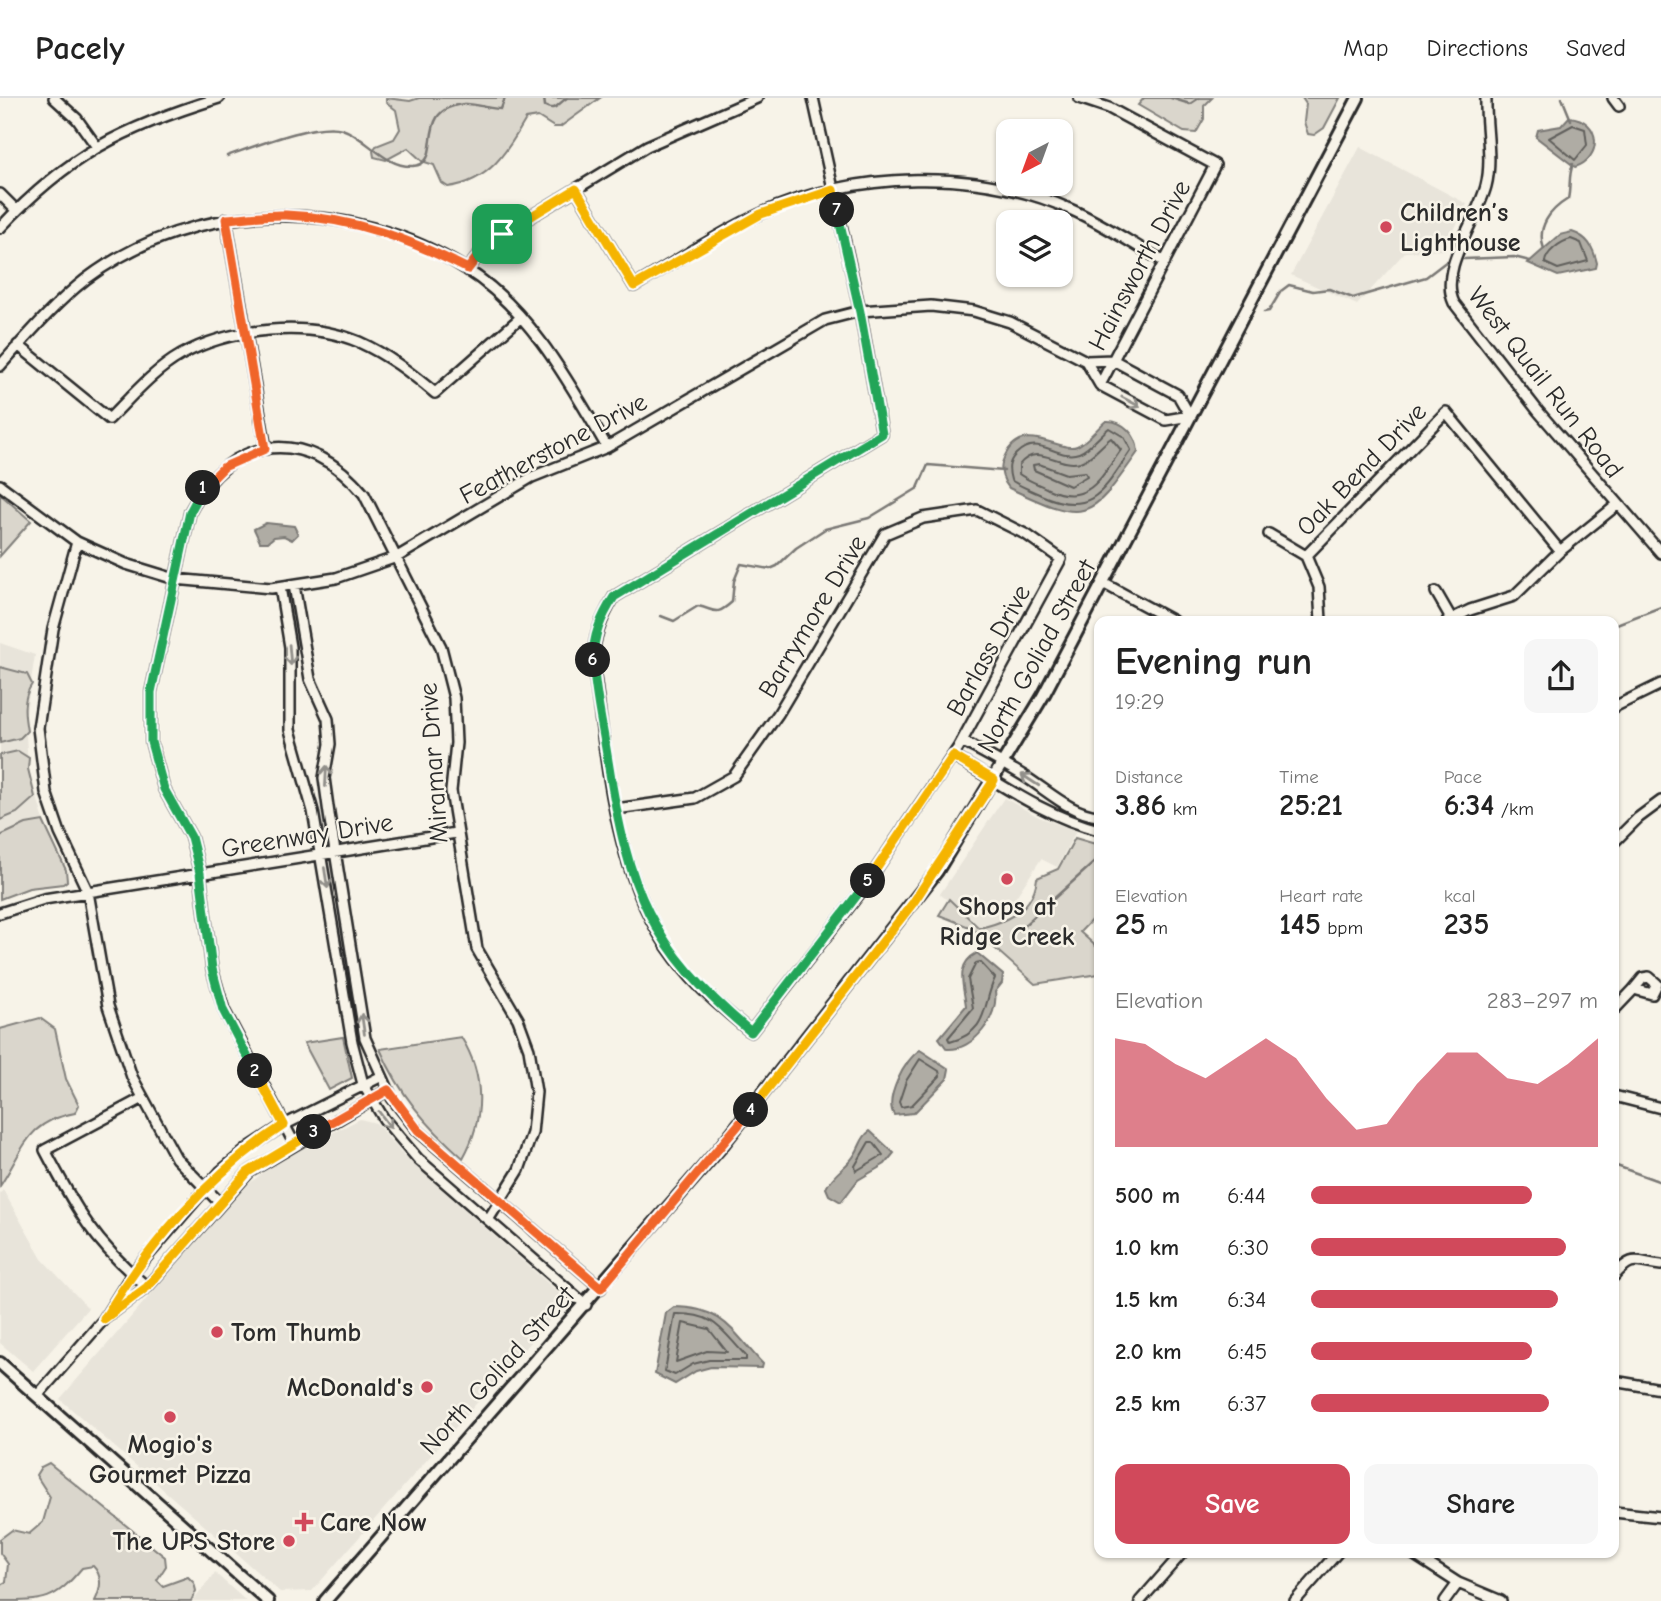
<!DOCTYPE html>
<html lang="en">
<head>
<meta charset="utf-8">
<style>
	:root { --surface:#fff; --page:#f6f6f6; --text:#222; --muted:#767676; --line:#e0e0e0; --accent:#d1495b }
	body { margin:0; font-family:"Comic Neue",sans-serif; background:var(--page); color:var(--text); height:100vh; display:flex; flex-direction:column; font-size:26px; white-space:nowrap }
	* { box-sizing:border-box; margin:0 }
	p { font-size:23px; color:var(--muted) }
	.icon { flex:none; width:38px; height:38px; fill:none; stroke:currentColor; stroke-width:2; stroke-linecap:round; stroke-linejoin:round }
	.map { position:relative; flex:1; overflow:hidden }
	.drawer { position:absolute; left:1094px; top:518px; width:525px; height:942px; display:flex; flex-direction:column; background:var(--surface); border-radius:14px; box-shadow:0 2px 5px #0004 }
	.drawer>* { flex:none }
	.needle { width:46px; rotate:221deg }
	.fabs { position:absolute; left:996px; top:21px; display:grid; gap:14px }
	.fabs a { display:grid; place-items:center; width:77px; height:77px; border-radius:14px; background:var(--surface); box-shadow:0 2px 5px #0004; font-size:35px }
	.pin { position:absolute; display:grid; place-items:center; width:60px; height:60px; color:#fff; margin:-30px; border-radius:14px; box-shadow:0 4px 10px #0006 }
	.km { position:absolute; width:35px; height:35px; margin:-18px; border-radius:50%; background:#222; color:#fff; font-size:19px; line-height:35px; text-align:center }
	.round { display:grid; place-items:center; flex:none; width:74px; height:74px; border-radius:14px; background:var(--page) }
	.summary { display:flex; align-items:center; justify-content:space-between; height:119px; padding:0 21px }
	h1 { font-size:38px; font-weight:800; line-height:52px }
	.metrics { display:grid; grid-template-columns:repeat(3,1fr); gap:10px; height:119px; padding:7px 21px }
	.metrics div { display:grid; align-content:center }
	.metrics b { font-size:30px; font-weight:800 }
	.metrics small { font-size:19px; font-weight:400 }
	.metrics p { font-size:19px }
	.chart { height:196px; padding:14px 21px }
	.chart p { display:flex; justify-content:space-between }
	.chart svg { width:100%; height:126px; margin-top:7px; fill:var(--accent); opacity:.7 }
	.cta { display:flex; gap:14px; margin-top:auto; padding:14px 21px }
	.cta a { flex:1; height:80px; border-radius:14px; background:var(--accent); color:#fff; font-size:28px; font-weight:800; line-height:80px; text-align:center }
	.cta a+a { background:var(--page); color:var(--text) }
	ul { padding:0 21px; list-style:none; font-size:23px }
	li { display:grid; grid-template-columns:112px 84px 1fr; align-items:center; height:52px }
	li i { height:18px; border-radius:9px; background:var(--accent) }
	header { display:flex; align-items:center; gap:42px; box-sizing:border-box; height:98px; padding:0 35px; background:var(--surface); border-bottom:2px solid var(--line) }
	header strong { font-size:33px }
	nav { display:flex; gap:38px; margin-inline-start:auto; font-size:24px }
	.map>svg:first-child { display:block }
	.built { fill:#e8e4da }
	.green { fill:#dad6cc; stroke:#82807c; stroke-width:2 }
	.water { fill:#afaca4; stroke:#7a7874; stroke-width:2 }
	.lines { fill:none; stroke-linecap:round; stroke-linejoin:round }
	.shore { stroke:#605f5b; stroke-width:2 }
	.stream { stroke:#7a7874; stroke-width:2.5 }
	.minor-casing { stroke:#2b2b2b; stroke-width:14 }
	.major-casing { stroke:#2b2b2b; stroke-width:16 }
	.minor { stroke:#f7f3e8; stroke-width:9 }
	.major { stroke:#f7f3e8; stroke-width:10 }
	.oneway { stroke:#918f8a }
	.split-1-casing { stroke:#fff; stroke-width:14 }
	.split-2-casing { stroke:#fff; stroke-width:14 }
	.split-3-casing { stroke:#fff; stroke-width:14 }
	.split-4-casing { stroke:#fff; stroke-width:14 }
	.split-5-casing { stroke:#fff; stroke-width:14 }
	.split-6-casing { stroke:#fff; stroke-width:14 }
	.split-7-casing { stroke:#fff; stroke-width:14 }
	.split-8-casing { stroke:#fff; stroke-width:14 }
	.split-1 { stroke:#f0652b; stroke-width:9 }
	.split-2 { stroke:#22a559; stroke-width:9 }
	.split-3 { stroke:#f5b400; stroke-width:9 }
	.split-4 { stroke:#f0652b; stroke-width:9 }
	.split-5 { stroke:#f5b400; stroke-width:9 }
	.split-6 { stroke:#22a559; stroke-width:9 }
	.split-7 { stroke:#22a559; stroke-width:9 }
	.split-8 { stroke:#f5b400; stroke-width:9 }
	.poi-dot { fill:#d1495b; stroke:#f7f3e8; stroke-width:2.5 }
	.labels { text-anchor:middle; stroke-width:5; stroke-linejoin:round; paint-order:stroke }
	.poi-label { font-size:26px; font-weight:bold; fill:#2b2b2b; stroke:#f7f3e8; text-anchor:start }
	.street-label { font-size:26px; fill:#2b2b2b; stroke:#f7f3e8 }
</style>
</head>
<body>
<header>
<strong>Pacely</strong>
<nav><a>Map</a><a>Directions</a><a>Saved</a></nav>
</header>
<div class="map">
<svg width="1661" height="1503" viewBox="0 0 1661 1503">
	<rect width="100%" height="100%" fill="#f7f3e8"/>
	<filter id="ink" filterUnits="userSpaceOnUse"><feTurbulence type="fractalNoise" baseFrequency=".0143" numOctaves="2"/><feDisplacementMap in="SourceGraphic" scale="14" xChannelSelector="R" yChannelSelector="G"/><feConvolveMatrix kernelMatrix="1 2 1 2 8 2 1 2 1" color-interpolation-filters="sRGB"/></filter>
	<g filter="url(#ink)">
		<path class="built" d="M1360,49L1467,106L1444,152L1405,154L1357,207L1291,177Z
			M0,545L35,557L25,621L28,668L46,730L69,783L25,791L0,801Z
			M1004,700L1039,719L1076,733L1057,769L1041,761L990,838L940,796Z
			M360,1021L376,1025L405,1059L567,1202L312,1493L280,1494L60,1301L241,1092L282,1060Z
			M3,1092L42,1161L88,1210L33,1273L0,1245V1095Z
			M215,1475L246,1503H193Z"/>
		<path class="green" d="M386,0L410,3L419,0H600L560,29H554L538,19L526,21C507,54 489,84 448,89L442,85L434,67L422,63L408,50L386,62L374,59L373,53L376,48L394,41L400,31L396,12L386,4Z
			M1144,0H1212L1204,8V21L1196,35L1184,34L1138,7Z
			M1302,0H1340L1324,30L1314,37L1308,36L1304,24L1306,6Z
			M0,396L31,423L0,458Z
			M0,569L27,576L32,586C22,601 24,616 27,633L20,640L0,645Z
			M18,653L29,660L28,671L35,699L17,715L0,722V657Z
			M43,723L66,772L67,783L63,786L29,790L0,801V738L26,726Z
			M1075,740L1099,747V814L1080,834L1099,851V876L1035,886L972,830L939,817L949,801L979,830C1007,824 1034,811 1037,780L1058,771Z
			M40,920L55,931L66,981L79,1007L75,1015C26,1024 25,1050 0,1088V931Z
			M343,939L352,980L329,992L304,945Z
			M461,939C485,977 485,1021 463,1060C426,1027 400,997 380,951Z
			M49,1365L165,1459L166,1468L157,1482L163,1488L188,1479L194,1485L196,1493L191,1503H95C101,1491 103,1478 93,1468L82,1470C54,1503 46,1503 0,1503V1487L6,1484L8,1466L0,1455V1441L12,1432L29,1436L43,1424L50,1399L36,1377L41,1369Z"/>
		<path class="water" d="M1569,19C1603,22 1602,61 1575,69L1536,39L1538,32L1561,28Z
			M1572,134C1588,139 1593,149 1597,165L1596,170L1558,178L1528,165L1560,137Z
			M1106,323C1123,322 1137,337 1138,354C1089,424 1086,426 1009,390C1003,383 1000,373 1002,365C1019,316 1059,356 1077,348C1087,344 1097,330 1106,323Z
			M266,425L294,428L298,436L292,442L284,438L274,439L268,444H260L254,431Z
			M977,855L1003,877L1002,885L995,894C999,918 974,953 947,951L939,940L966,908C964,889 954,867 977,855Z
			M920,952L949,971L947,981L914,1015L894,1017C884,1001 905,961 920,952Z
			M870,1033L894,1055L885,1066L858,1082L841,1104L829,1097L826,1090C834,1074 848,1069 855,1056C861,1047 861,1039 870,1033Z
			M674,1209C723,1209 733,1234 763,1266L762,1270L711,1269L696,1273L675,1286L655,1276L666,1215Z"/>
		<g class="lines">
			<path class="shore" d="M1573,27L1585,31L1587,47L1575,62L1549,40Z
				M1571,141L1581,145L1588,163L1558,171L1545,165C1545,155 1561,143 1571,141Z
				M1109,330L1124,339L1131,352C1104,392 1092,420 1041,397C1031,392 1019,388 1011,382C1008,371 1008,364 1016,356C1038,334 1057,363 1079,355C1090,351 1100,337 1109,330Z
				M1111,340L1121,352C1100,381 1087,409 1048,391C1038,386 1027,382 1019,376V367C1038,343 1057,370 1080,364C1093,360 1101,347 1111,340Z
				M1039,366L1066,376L1085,374L1087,378L1070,388L1034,372L1033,367Z
				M980,864L995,880C982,907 990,933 950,944L948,940L973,910L968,881L976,865Z
				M920,961L939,973L940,978L912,1007L901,1009L899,1004L906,983Z
				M869,1044H873L883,1057L856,1073L855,1068Z
				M675,1216C716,1215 721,1232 746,1258V1262H709L693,1266L675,1277L665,1273Z
				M683,1225L709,1231L727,1254L707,1253L676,1264Z"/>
			<path class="stream" d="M544,0L545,8C556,14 557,6 567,0
				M1171,0L1190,6L1199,0
				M1562,0L1571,22
				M227,58C253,49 317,23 342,31C367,39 385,70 413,68C447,66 411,11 464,6C475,5 489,11 501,11L505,0
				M1544,151C1536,129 1550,112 1568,101C1571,88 1568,78 1573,66
				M1464,161L1514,159L1530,163
				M1264,214L1269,213L1281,193L1289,187L1313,193L1329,191L1353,200L1426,179L1447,163
				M661,518L674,523L698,508C716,512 715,519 732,504L734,483L741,466L770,471L777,468L796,450L825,431L869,420L918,390L928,367L1004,373
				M1614,527L1661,509
				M1019,832L1099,760
				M1614,1067L1661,1084"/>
			<defs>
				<path id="minor" d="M54,0L77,21L97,49
					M1079,0L1109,10L1215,67L1100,287
					M1486,0C1485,28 1493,61 1486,88C1477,123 1438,171 1454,205L1538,313L1661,455
					M1613,0L1619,8
					M576,91L634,188C676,164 716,136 760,116C854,73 977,69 1072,112C1104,126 1134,147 1165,164
					M0,96L16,112
					M226,121L266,351
					M0,130C69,56 124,29 219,0
					M468,171L484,150L502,136L647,48L757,0
					M18,247L109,321C131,299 153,273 181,257C230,230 307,222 359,244C388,257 411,275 435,295L520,220
					M0,268C27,238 54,206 86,181C195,99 352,98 466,171C530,211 570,286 607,349
					M0,387L77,444L126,466L175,481L271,490L336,480L397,459L532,379L607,349L825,222L860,213L931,208L974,213L1010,224L1086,263L1100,287L1166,322L1190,318L1178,297L1113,262L1086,263
					M1269,436L1306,458L1319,489L1321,523
					M77,444L53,531L38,630L46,694L60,735L88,794L108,908L132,979L176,1060L220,1105
					M1306,458L1446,314L1560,453
					M1103,485L1173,523
					M294,487L310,581L328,621L330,646L324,680L329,716L365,940L392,1000L417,1032L601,1190
					M280,489L290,549V632L313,713L352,944L363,986L384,1021L418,1061L586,1207
					M1436,494L1451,520
					M1447,523L1470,512L1514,498L1560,453L1617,407
					M1614,609L1661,586
					M962,643C982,654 1003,665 1024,678C1047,692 1071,716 1099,718
					M953,658C999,685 1046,719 1099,732
					M616,711L695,700L734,678L778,616L885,436L923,420L977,412L1027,437L1061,461L958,650L860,795L751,934C723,911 696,889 675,860C612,776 608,664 593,565C593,540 601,521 614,499L882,336L860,213L813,0
					M1614,744L1638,720L1661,703
					M0,815L44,801L456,735
					M1649,879L1657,886L1652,896L1634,891L1643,880Z
					M1614,912L1634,891
					M1614,998L1661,1010
					M143,1000L45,1052C77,1113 93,1143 147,1189
					M294,1045L224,912L212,871L200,775L191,739L164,691L151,644V594L190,414C231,335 308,328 364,396L441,549L454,600L456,645L451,693L477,851L518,921L529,951L536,994L532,1035L519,1072L488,1122
					M1614,1178C1633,1156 1635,1164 1661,1167
					M108,1218L147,1189L249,1074L388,992
					M1614,1283L1661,1291
					M37,1298L104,1221L132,1176L220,1074L250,1049L284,1027L382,978
					M1614,1414L1661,1419
					M1410,1454L1458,1485L1501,1503
					M1140,1503L1183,1454
					M1295,1503L1338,1454
					M1445,1503L1458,1485"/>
				<path id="major" d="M0,1265L268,1503
					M325,1503L720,1050L937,773L1043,598L1358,0"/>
			</defs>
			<use href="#minor" class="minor-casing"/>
			<use href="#major" class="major-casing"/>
			<use href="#minor" class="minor"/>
			<use href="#major" class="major"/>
		</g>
		<defs><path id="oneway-shaft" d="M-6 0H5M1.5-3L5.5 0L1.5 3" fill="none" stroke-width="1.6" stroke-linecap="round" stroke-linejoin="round" transform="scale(1.75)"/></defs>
		<g class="oneway">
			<use href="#oneway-shaft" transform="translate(1131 304) rotate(28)"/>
			<use href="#oneway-shaft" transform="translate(290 557) rotate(85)"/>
			<use href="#oneway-shaft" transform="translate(326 678) rotate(-87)"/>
			<use href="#oneway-shaft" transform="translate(1030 682) rotate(-147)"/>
			<use href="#oneway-shaft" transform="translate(326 780) rotate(81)"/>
			<use href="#oneway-shaft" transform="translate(363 926) rotate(-98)"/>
			<use href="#oneway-shaft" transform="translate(385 1022) rotate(54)"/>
		</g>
	</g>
	<g class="lines" filter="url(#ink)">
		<defs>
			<path id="split-1" d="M203,390L224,369L265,351L226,121C246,120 267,116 286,117C354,120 409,141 468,171L484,150L502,136"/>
			<path id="split-2" d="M203,390L190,414L151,594V644L164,691L191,739L200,775L212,871L223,912L255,973"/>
			<path id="split-3" d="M255,973L284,1027C210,1075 149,1146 104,1221L147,1189L248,1074L314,1034"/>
			<path id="split-4" d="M314,1034L388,992L418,1032L601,1190L751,1012"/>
			<path id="split-5" d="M751,1012L913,805L994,682L953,658L868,783"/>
			<path id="split-6" d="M593,562C595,596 603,630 608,663C628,791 649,849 751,934L868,783"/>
			<path id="split-7" d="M593,562C593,538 601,519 614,499L882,336L860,214L837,112"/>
			<path id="split-8" d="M502,136L576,91L634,188L761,116L833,92L837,112"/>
		</defs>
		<use href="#split-1" class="split-1-casing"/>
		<use href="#split-2" class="split-2-casing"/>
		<use href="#split-3" class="split-3-casing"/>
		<use href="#split-4" class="split-4-casing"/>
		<use href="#split-5" class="split-5-casing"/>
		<use href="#split-6" class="split-6-casing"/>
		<use href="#split-7" class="split-7-casing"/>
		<use href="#split-8" class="split-8-casing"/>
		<use href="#split-1" class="split-1"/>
		<use href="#split-2" class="split-2"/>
		<use href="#split-3" class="split-3"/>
		<use href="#split-4" class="split-4"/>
		<use href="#split-5" class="split-5"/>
		<use href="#split-6" class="split-6"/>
		<use href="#split-7" class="split-7"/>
		<use href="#split-8" class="split-8"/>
	</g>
	<g class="poi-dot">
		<circle cx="1386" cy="129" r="7"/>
		<circle cx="1007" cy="781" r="7"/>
		<circle cx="217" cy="1234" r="7"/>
		<circle cx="427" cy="1289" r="7"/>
		<circle cx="170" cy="1319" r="7"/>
		<path d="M300.5 1413.5h7v7h7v7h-7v7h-7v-7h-7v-7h7z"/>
		<circle cx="289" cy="1443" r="7"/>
	</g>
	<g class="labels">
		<g class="poi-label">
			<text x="1400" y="123">Children’s<tspan x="1400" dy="30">Lighthouse</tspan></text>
			<text x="1007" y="817" text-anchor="middle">Shops at<tspan x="1007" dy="30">Ridge Creek</tspan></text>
			<text x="231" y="1243">Tom Thumb</text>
			<text x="413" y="1298" text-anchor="end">McDonald's</text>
			<text x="170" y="1355" text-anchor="middle">Mogio's<tspan x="170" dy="30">Gourmet Pizza</tspan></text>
			<text x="320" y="1433">Care Now</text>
			<text x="275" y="1452" text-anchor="end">The UPS Store</text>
		</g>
		<g class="street-label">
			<text transform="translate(1139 167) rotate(-62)" y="9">Hainsworth Drive</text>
			<text transform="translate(1546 284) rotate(52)" y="9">West Quail Run Road</text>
			<text transform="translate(553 350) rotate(-28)" y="9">Featherstone Drive</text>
			<text transform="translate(1361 371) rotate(-46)" y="9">Oak Bend Drive</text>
			<text transform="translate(812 518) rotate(-59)" y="9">Barrymore Drive</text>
			<text transform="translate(988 552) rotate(-61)" y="9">Barlass Drive</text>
			<text transform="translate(1036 558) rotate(-61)" y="9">North Goliad Street</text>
			<text transform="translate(433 665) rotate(-94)" y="9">Miramar Drive</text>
			<text transform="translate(307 737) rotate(-9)" y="9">Greenway Drive</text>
			<text transform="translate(497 1272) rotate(-48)" y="9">North Goliad Street</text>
		</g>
	</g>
</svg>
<div class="fabs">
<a><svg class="needle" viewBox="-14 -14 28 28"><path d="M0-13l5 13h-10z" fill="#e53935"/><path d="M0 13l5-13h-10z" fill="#767676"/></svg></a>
<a><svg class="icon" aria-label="layers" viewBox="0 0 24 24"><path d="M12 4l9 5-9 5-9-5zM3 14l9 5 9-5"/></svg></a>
</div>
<div class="pin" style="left:502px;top:136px;background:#1e9e55"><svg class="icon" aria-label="arrive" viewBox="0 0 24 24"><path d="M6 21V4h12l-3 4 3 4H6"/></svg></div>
<b class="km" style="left:203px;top:390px">1</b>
<b class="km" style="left:255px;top:973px">2</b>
<b class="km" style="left:314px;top:1034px">3</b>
<b class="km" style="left:751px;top:1012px">4</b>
<b class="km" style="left:868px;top:783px">5</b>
<b class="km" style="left:593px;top:562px">6</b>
<b class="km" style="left:837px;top:112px">7</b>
<section class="drawer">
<div class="summary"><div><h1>Evening run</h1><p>19:29</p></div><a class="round"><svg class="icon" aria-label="share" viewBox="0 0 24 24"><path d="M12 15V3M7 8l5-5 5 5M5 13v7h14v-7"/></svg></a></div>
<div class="metrics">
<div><p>Distance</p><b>3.86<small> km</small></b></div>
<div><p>Time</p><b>25:21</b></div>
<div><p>Pace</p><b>6:34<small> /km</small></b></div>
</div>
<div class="metrics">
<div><p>Elevation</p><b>25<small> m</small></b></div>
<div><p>Heart rate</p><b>145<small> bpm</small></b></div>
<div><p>kcal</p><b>235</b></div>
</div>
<div class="chart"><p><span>Elevation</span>283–297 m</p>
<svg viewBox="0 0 160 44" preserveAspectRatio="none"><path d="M0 44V6L10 8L20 15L30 20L40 13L50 6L60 13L70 27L80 38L90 36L100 22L110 11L120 11L130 20L140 22L150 15L160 6V44z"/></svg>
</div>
<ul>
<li><b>500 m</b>6:44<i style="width:77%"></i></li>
<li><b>1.0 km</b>6:30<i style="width:89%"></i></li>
<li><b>1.5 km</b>6:34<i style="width:86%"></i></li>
<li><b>2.0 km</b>6:45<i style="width:77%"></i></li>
<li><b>2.5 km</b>6:37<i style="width:83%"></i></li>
</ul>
<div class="cta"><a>Save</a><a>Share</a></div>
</section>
</div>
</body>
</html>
